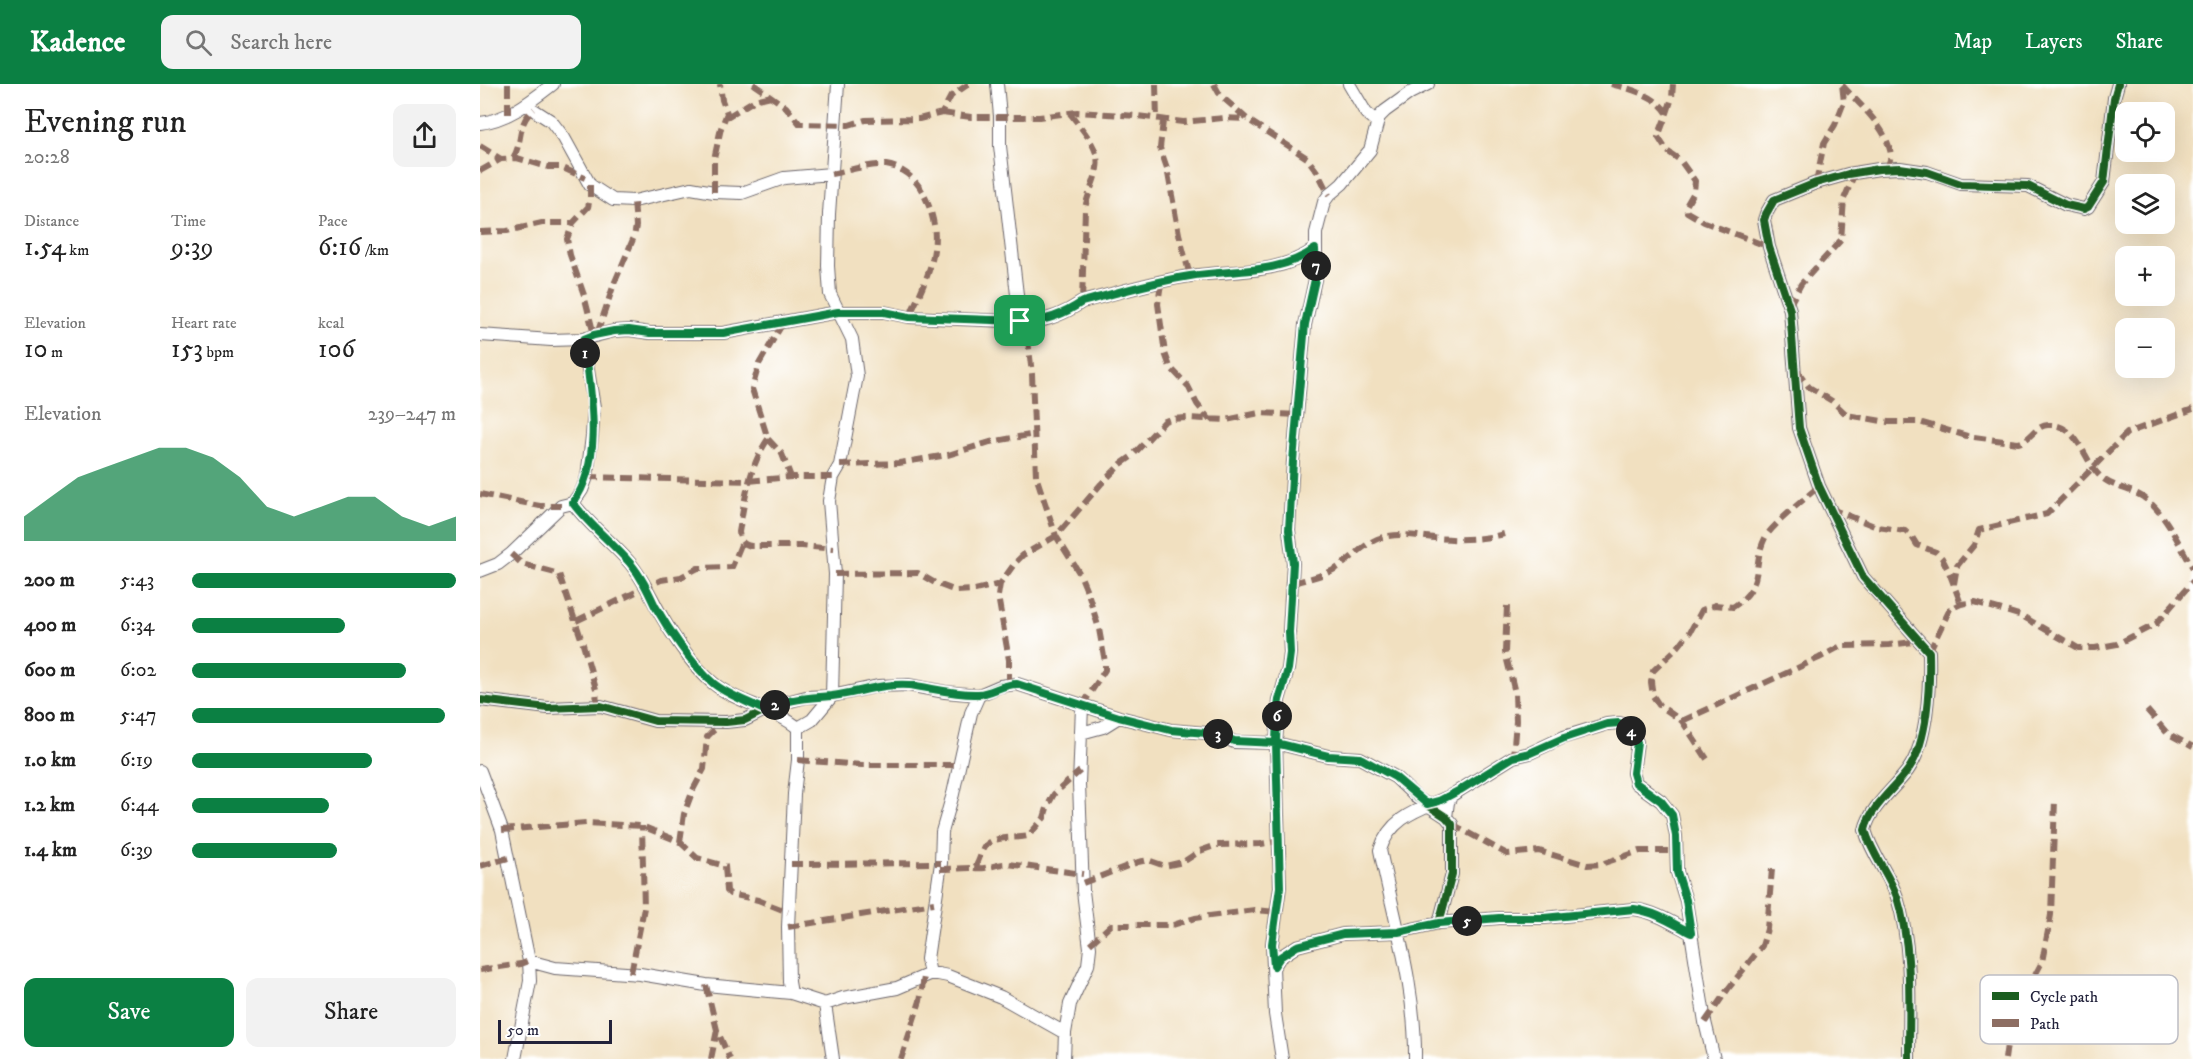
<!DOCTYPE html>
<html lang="en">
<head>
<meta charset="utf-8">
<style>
	:root { --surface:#fff; --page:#f2f2f2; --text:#222; --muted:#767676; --accent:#0b8043 }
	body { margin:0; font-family:"IM FELL DW Pica",serif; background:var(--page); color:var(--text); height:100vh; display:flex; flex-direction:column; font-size:22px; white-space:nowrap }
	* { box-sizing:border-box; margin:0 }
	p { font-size:20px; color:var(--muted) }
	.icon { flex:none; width:33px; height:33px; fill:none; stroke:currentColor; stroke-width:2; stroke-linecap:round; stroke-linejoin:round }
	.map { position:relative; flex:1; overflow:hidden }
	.panel { display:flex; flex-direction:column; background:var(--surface); width:480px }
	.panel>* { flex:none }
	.tools { position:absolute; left:1635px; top:18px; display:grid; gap:12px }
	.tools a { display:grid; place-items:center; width:60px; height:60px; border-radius:12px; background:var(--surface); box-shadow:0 6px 24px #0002; font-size:30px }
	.scale { position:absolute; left:18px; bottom:15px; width:114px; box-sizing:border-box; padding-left:6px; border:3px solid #22223b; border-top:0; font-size:16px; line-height:21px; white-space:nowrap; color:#22223b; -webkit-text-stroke:4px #fff; paint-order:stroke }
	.pin { position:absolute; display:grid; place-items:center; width:51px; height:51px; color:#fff; margin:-26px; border-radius:12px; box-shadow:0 3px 9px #0006 }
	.km { position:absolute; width:30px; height:30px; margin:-15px; border-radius:50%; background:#222; color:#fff; font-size:16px; line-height:30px; text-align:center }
	.round { display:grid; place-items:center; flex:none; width:63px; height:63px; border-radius:12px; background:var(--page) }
	.headline { display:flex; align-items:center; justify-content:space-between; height:102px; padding:0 24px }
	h1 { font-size:33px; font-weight:600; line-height:45px }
	.metrics { display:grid; grid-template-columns:repeat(3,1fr); gap:9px; height:102px; padding:6px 24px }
	.metrics div { display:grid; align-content:center }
	.metrics b { font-size:26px; font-weight:600 }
	.metrics small { font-size:16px; font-weight:400 }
	.metrics p { font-size:16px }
	.chart { height:168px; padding:12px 24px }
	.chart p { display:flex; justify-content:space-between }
	.chart svg { width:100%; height:108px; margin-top:6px; fill:var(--accent); opacity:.7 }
	.cta { display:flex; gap:12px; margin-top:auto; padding:12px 24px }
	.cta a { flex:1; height:69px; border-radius:12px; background:var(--accent); color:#fff; font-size:24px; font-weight:600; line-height:69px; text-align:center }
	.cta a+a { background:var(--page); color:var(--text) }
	ul { padding:0 24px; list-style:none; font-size:20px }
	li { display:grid; grid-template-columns:96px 72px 1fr; align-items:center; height:45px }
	li i { height:15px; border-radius:8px; background:var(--accent) }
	header { display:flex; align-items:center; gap:36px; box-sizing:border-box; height:84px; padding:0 30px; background:var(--accent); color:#fff }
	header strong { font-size:28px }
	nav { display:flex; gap:33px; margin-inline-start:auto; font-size:21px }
	.search { width:420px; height:54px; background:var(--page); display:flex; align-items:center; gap:15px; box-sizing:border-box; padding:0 21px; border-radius:12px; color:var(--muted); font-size:22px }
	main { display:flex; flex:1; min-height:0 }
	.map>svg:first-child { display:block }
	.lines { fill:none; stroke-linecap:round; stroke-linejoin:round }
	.minor-casing { stroke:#6a646a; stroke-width:14 }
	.minor { stroke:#fff; stroke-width:12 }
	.quiet { stroke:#8d6e63; stroke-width:6; stroke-dasharray:12 6; stroke-linecap:butt }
	.cycleway-casing { stroke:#fff; stroke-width:11 }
	.cycleway { stroke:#1b5e20; stroke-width:8 }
	.route-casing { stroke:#fff; stroke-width:12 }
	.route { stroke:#0b8043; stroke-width:8 }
	.key { fill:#fff; stroke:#bdbdc4; stroke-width:1.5 }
	.key-label { font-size:16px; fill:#22223b }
</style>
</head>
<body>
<header>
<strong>Kadence</strong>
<div class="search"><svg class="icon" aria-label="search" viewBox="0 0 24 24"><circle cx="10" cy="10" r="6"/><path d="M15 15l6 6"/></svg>Search here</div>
<nav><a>Map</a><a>Layers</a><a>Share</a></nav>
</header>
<main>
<section class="panel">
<div class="headline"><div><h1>Evening run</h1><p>20:28</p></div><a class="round"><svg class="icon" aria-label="share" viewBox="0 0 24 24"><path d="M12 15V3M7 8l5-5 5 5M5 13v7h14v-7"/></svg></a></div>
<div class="metrics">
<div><p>Distance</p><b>1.54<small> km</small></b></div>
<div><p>Time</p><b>9:39</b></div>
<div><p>Pace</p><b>6:16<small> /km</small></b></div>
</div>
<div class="metrics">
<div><p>Elevation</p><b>10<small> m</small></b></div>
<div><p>Heart rate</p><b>153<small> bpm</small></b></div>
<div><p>kcal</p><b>106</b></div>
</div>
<div class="chart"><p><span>Elevation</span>239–247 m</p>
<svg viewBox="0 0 160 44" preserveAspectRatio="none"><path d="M0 44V34L10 26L20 18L30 14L40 10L50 6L60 6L70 10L80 18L90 30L100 34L110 30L120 26L130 26L140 34L150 38L160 34V44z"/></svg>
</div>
<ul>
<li><b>200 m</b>5:43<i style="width:100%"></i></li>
<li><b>400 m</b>6:34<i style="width:58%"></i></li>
<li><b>600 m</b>6:02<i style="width:81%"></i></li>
<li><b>800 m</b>5:47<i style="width:96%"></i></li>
<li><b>1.0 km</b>6:19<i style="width:68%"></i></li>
<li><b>1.2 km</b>6:44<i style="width:52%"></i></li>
<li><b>1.4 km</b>6:39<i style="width:55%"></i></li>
</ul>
<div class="cta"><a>Save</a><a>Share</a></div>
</section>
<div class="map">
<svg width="1713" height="975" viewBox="0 0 1713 975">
	<rect width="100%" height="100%" fill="#fff"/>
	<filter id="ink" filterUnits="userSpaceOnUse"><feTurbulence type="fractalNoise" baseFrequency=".0167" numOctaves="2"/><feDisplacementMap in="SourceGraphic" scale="12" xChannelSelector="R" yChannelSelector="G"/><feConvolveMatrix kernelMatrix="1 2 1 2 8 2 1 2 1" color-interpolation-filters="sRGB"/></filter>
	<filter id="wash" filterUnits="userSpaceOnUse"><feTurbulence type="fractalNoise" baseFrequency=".008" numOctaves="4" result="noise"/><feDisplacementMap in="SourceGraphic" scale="24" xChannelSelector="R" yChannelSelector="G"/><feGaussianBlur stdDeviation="1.35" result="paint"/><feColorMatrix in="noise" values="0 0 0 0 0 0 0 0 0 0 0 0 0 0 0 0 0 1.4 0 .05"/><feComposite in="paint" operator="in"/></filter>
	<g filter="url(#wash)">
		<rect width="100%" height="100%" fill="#f1e0c0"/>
	</g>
	<g filter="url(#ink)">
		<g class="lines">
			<defs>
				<path id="minor" d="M517,0L520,32V62L540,237
					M869,0L886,29L897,38
					M46,21L71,37L84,54L110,101L133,116L154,117L211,104L234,108L262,109L304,94L351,90
					M0,39C28,36 51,17 73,0
					M0,251L71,256L103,255L134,247L149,246L170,249H243L358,228H404L429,233L552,238C570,236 587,228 602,218C638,209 674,197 710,192C753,186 798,191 835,165
					M93,419C110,442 132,458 150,479C161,492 168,507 176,522C188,545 213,583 233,599C257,619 294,624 318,644V676L314,710L308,843L309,898L311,909
					M0,487L18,480L31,470L81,422L93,419L102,406L107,393L112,352L114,323L103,255
					M0,616L68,624L121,622L175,637L246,638L265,636L295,621L326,613L352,612L398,602L428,601L465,608L499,611L520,602L537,600L639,633L691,646L738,650L754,658L796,659L848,672L880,674L915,693L937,714L966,733L972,740V790L959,839
					M318,644L332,636L352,612L355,490L349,417L353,393L360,381L377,292L372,255L350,210L348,182L349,130L358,0
					M601,649L623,643L639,633
					M0,687L22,746L49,877L50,897L35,975
					M966,733L968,718L972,711L1033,673L1050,669L1084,653L1127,640L1139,639L1145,641L1157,658L1153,689L1156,699L1181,717L1192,731L1196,752L1197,788L1206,817L1225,938L1234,975
					M49,877L75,884L160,890L226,901L311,909L345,920L363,914L417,904L450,890H458L468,892L521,913L585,949
					M794,882L800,873L817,862L863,850L918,848L959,839L1019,834H1064L1154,825C1176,828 1192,839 1211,849
					M450,890L447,875L461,779L462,748L473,710L491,629L499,611
					M345,920L353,975
					M584,975L585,949L590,920L608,881L610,864L603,807L599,700L602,622
					M802,975L795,930L792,860L800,803L796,659L799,616L808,585L810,569L809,547L813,479L809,446L813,377L825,241L836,191V149L844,118L849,111L862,100L890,66L899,33L905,27L930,9L948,0
					M935,975C936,903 914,835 900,766C911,731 942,725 972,711
					M1429,975C1429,922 1433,865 1417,813C1409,790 1392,771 1385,746C1390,723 1414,705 1428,686C1448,658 1450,602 1449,568L1383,493L1339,402L1319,344L1310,226L1289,163L1284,136L1286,130L1294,116L1336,99L1368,90L1399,85L1420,84L1447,88L1481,100L1548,102L1586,121L1604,125L1608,123L1624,98L1634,14L1638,0"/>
			</defs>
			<use href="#minor" class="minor-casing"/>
			<use href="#minor" class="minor"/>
			<path class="quiet" d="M28,0V30
				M273,0L306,23L320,40L369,41L385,36L439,35L462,29L471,12L489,0
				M676,0L677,36
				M734,0L740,11L767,35L827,74L838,89L849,111
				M1131,0C1150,5 1176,11 1187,29L1178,53L1187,67L1200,76L1215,97L1214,108L1206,122L1207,128L1224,138L1289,163
				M1362,1C1379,20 1404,41 1410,66C1412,72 1409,79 1407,85
				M462,29L491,33H559L597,28L658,32L703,38L744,34L767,35
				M590,29C601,45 621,64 617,84C615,98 607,111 605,125L602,218
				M1187,29L1192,14L1193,0
				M247,33L275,16L291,12
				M683,37L680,64L687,84L699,150L710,192
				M0,62L21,75L37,74L68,83H81L105,94
				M33,74C44,56 36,40 54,25
				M0,87L21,75
				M351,90C368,87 388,80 406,81C421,83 435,94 442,107C468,155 450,188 429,233
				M1336,99L1344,59L1355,41L1364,18L1362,0
				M110,101V115L108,123L93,139L87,155L90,171L104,211L114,251
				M234,108V75L241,44L247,29L242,16L240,0
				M0,148L27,147L62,139H93
				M681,199L678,220L685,269L690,283L708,302L717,320L730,336
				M1309,222L1321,200L1361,156L1364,115L1375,89
				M540,237L548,256L552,290L556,392L576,452L600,490L609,512L619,545L625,578V586L602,622
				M303,239L279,280L272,305L288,355C269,383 265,415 259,448C260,456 262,460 271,462H322L354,465
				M117,250L134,200L154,153L156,142L154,117
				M1317,286L1329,303L1352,317L1367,331L1408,338H1439L1487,352L1538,359C1550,357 1556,341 1568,341C1597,339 1603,374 1618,390C1629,403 1649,404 1663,413C1686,429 1699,461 1713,484
				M288,355L302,370L311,393
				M360,381L419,379L468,371L510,358L555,350
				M107,393L268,397L311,393H353
				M0,410L60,422H81
				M1349,424L1397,443L1425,447L1432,453L1437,461L1456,468L1462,474L1469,488L1481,520
				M31,470L42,480L79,490L102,557L116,605L117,622
				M355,490L438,489L455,499L476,507L495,506L520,500L535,479L543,471L576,452L621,400L641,380L651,373L685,337L691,335L708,334L746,336L779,329L818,331
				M813,499C828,495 843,492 857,484C872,475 886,457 903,453C921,449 937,452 954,454C977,456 1002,456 1024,450
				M520,500L518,512L529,576V600
				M1474,500L1477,482L1494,461L1499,446L1567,430L1647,349L1713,325
				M1027,522L1025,568L1035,609L1036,637L1033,673
				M96,537L181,496L201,493L218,484L252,483L262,458
				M1449,568L1470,525L1481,520L1495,518L1542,532L1598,564H1615L1637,560L1676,540L1713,497
				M1667,626L1687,649L1713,663
				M1202,637L1339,574L1361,562L1409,561L1440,557
				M1227,675L1202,637L1179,621L1173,612L1171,598L1173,587L1198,563L1210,548L1222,526L1235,521L1253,523C1286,501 1271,482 1285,454C1291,442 1327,413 1339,402
				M318,676L382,681H480
				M972,740L1027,770L1059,767L1107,781L1121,780L1160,767H1197
				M22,746L107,739L162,742L200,758L217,774L245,782L247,807L250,810L278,816L308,828
				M200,758L204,730L213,706L224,685L227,653L233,647L244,639
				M311,780L461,779
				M0,782L28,774
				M494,784C509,786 515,779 528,780L603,790
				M460,785L494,784C500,778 500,768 505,762C514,751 536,755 548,752L564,734L568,721L574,710L600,687
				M603,799L658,778L668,776L685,782L703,778L720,767L737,761L781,760L798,757
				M308,843L454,819
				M610,860L631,841H693L715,834L775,826L797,828
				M0,886L41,880L49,877
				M151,889L164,824L162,742
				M226,901L237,946L250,975
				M1225,938L1248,905L1282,862L1287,845L1292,785
				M231,975L237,946
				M421,975L440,917L444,893
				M1525,975L1529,946L1540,920L1562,878L1571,831L1575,715"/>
			<defs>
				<path id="cycleway" d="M0,616L68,624L121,622L175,637L246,638L265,636L295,621L326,613L352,612L398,602L428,601L465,608L499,611L520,602L537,600L639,633L691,646L738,650L754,658L796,659L848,672L880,674L915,693L937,714L966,733L972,740V790L959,839
					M1429,975C1429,922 1433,865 1417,813C1409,790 1392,771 1385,746C1390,723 1414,705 1428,686C1448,658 1450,602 1449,568L1383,493L1339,402L1319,344L1310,226L1289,163L1284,136L1286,130L1294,116L1336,99L1368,90L1399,85L1420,84L1447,88L1481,100L1548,102L1586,121L1604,125L1608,123L1624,98L1634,14L1638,0"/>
			</defs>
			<use href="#cycleway" class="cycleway-casing"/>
			<use href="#cycleway" class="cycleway"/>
		</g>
	</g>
	<g class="lines" filter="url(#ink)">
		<defs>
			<path id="route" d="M540,237L429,233L404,228H358L243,249H170L149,246L134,247L114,251L104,255C110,306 125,374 93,419C110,442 132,458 150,479C161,492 168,507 175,522C188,545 213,582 233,599C247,611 269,618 286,627C304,614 330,614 352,612C378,609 403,599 429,601C452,604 475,611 498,610C511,610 522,600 537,600L639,633L691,646L738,650L754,657L796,659L848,672L880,674L915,693L947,720L959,717L980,706L1033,673L1050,669L1084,654L1127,640L1139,639L1145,641L1157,658L1153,689L1156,699L1181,717L1192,731L1196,752L1197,788L1206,816L1211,849C1192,839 1176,828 1154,825L1064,834H1019L959,839L918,848L863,850L817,862L800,873L794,882L792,860L800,803L796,659L797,631L799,616L808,585L810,569L809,548L813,479L809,446L813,377L825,240L836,191L835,165C798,191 754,185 710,192C676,197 636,209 602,218C583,231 563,239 540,237"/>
		</defs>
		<use href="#route" class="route-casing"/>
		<use href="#route" class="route"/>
	</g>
	<rect x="1500" y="891" width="198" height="69" rx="9" class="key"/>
	<rect x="1512" y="908" width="27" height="8" fill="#1b5e20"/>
	<rect x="1512" y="935" width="27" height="8" fill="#8d6e63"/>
	<g class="key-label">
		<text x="1550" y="918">Cycle path</text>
		<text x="1550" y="945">Path</text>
	</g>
</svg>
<div class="tools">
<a><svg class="icon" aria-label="locate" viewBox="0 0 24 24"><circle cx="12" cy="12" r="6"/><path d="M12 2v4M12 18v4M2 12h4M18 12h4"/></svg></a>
<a><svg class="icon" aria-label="layers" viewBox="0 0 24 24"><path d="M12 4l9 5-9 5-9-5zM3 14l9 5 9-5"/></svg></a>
<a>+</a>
<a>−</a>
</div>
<div class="scale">50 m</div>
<div class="pin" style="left:540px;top:237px;background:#1e9e55"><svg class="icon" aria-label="arrive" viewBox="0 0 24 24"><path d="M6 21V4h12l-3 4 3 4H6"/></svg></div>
<b class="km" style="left:105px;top:269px">1</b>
<b class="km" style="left:295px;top:621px">2</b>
<b class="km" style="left:738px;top:650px">3</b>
<b class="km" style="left:1151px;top:647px">4</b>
<b class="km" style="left:987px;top:837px">5</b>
<b class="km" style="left:797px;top:632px">6</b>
<b class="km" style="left:836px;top:182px">7</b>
</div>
</main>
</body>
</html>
